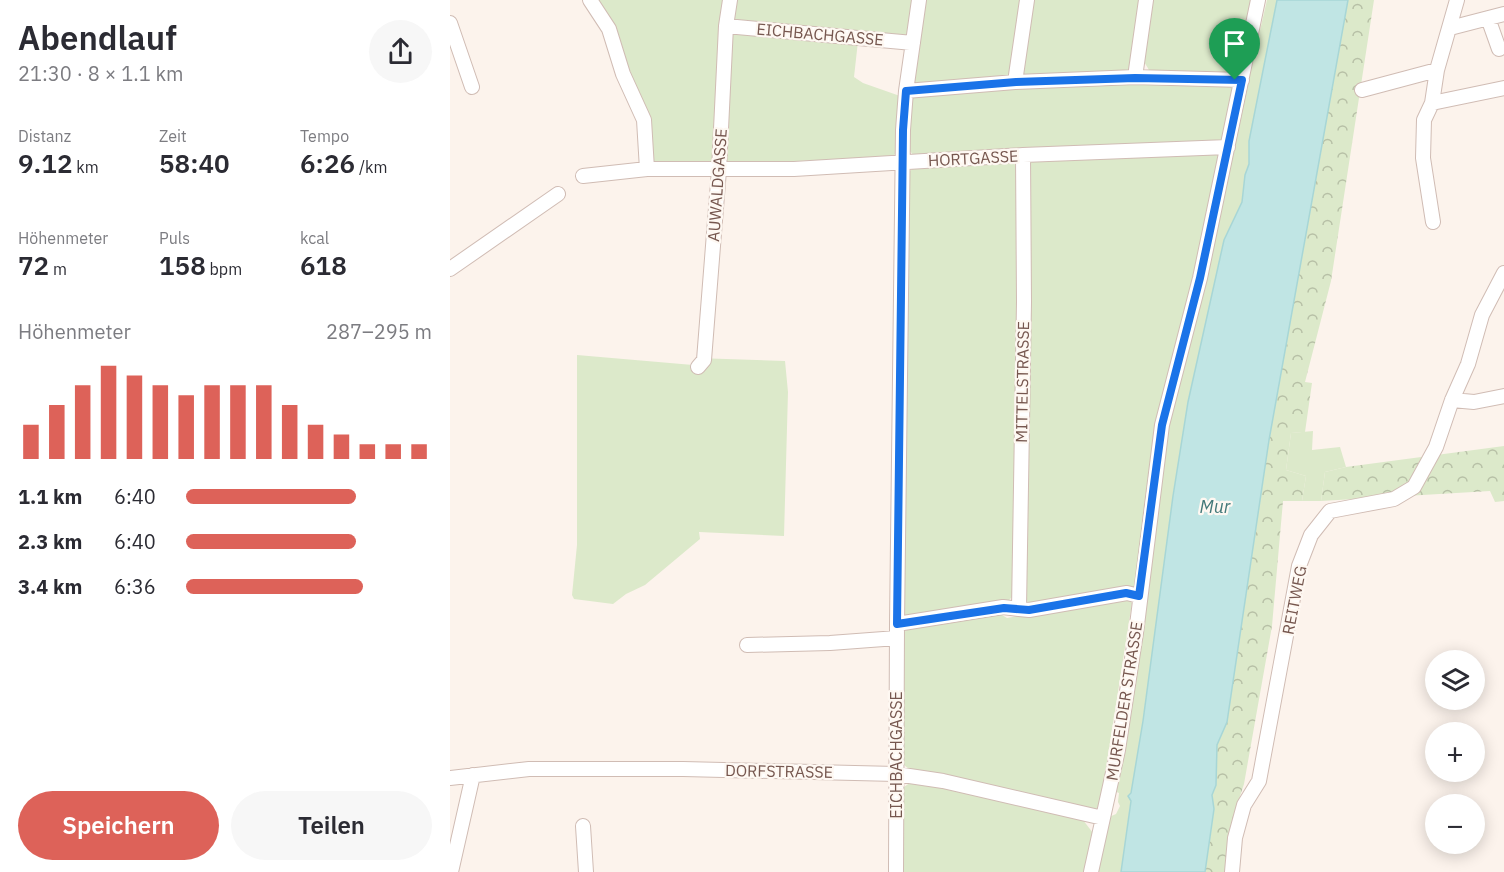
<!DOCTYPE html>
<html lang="de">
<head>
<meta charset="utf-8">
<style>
	:root { --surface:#fff; --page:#f7f7f7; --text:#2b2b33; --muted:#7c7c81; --accent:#dd6259 }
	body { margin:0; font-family:"IBM Plex Sans",sans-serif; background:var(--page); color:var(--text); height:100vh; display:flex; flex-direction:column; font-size:22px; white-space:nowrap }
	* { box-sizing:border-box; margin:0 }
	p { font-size:20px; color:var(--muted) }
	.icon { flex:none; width:33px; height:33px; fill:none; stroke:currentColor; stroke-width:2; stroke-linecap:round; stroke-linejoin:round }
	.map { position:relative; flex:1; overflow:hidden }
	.sheet { display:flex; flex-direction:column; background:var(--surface); width:450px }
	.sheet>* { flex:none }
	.controls { position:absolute; left:975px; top:650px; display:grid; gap:12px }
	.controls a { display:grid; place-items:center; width:60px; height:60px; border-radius:50%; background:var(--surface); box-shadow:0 3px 15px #0003; font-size:30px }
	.pin { position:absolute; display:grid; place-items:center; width:51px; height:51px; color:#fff; margin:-62px -26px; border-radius:50% 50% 50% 0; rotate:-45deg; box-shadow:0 0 6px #0007 }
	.pin .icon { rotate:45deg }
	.round { display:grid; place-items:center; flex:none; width:63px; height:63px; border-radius:32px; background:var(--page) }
	.overview { display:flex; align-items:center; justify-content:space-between; height:102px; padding:0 18px }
	h1 { font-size:33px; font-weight:600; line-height:45px }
	.stats { display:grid; grid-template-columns:repeat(3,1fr); gap:9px; height:102px; padding:6px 18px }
	.stats div { display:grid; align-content:center }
	.stats b { font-size:26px; font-weight:600 }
	.stats small { font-size:16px; font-weight:400 }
	.stats p { font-size:16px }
	.chart { height:168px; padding:12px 18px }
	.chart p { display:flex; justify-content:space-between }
	.chart svg { width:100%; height:108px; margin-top:6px; stroke:var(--accent); stroke-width:6 }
	.primary-button { display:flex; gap:12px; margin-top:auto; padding:12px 18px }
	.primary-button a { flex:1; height:69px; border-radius:36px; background:var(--accent); color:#fff; font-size:24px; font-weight:600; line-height:69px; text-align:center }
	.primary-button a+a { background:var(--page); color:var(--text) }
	ul { padding:0 18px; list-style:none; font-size:20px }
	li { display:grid; grid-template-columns:96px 72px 1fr; align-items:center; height:45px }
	li i { height:15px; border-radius:8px; background:var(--accent) }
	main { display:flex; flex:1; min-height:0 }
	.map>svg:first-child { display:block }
	.green { fill:#dce9ca }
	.forest { fill:url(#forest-crowns) }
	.water { fill:#c0e5e4; stroke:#a7d6d6; stroke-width:1.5 }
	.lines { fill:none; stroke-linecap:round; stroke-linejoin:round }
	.minor-casing { stroke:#d0bcb4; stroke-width:16 }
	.minor { stroke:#fff; stroke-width:14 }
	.route-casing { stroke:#fff; stroke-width:12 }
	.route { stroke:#1a73e8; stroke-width:8 }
	.labels { text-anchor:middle; stroke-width:4.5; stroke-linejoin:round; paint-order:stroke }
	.street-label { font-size:16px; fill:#76574f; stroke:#fef8f2 }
	.water-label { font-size:18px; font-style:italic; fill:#437979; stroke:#fef8f2 }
</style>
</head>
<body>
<main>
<section class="sheet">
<div class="overview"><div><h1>Abendlauf</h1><p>21:30 · 8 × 1.1 km</p></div><a class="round"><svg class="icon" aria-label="share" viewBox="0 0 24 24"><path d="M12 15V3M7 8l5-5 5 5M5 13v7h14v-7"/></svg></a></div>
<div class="stats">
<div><p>Distanz</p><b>9.12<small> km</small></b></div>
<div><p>Zeit</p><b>58:40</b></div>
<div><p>Tempo</p><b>6:26<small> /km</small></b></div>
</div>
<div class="stats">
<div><p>Höhenmeter</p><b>72<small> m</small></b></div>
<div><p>Puls</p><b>158<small> bpm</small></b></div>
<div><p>kcal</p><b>618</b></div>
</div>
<div class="chart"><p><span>Höhenmeter</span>287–295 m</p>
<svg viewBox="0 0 160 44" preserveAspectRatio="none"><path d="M5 44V30M15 44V22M25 44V14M35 44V6M45 44V10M55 44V14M65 44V18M75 44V14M85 44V14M95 44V14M105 44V22M115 44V30M125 44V34M135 44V38M145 44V38M155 44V38"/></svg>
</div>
<ul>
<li><b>1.1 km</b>6:40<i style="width:69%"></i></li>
<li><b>2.3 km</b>6:40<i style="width:69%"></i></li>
<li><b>3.4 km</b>6:36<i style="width:72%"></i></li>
</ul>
<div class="primary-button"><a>Speichern</a><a>Teilen</a></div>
</section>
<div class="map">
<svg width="1054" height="872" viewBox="0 0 1054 872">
	<defs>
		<pattern id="forest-crowns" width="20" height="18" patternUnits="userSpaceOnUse" patternTransform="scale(1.5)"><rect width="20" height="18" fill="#dce9ca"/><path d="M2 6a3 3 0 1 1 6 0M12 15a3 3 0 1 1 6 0" fill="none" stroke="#b7c0a6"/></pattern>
	</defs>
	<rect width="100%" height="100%" fill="#fcf3ec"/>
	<path class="green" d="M146,0H276L266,165L206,166L202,162Z
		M285,0H462L457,36L283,21Z
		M474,0H573L562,78L466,84L463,80Z
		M582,0H693L682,71L575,79L572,75Z
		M701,0H803L787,70C767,83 722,73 699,70L693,60Z
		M817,0H827L799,141V164L795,175L792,202L774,240L738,402L723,496L693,721L681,793L678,796L681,800L671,872H645L657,818L666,814L670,806L668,802L669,793L664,791L718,429Z
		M281,32L408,41L404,77L413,83L450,96L448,152L441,157L278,164L274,159Z
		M777,84L785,90L774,139L766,143L464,156L460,151L461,102L465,95L626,85Z
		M767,154L772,156L743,287L732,320L709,422L684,588L579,605L575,601L576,162Z
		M564,163L568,171L569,256L564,595L559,600L458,617L453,613L459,172L464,167Z
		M127,355L243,365L246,358L335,361L338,392L334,536L249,532L250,539L195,585L176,594L163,604L124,599L122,595L127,545Z
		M863,431L862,450L890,447L896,467L875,472L871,501H852L856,476L836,470L841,433Z
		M677,597L682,603L650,806L642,811L459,769L454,765V632L460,628L547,612L557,618Z
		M461,782L532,795L633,820L643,833L636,872H453L454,787Z"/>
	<path class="forest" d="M898,0H924L881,281L855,382L862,383L855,432L841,433L836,470L856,476L852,501H833L822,626L794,784L786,808L775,872H755L764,810L762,795L766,785L767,745L777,722L819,440Z
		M1054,446V501L1045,502L1040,491L871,501L875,472L896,467Z"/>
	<path class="water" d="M827,0H898L819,440L777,722L767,745L766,785L762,795L764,809L755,872H671L681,801L678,796L681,793L693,721L723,496L738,402L774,240L792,202L795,175L799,164V141Z"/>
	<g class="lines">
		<defs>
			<path id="minor" d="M1038,18L1049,49
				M0,23L22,87
				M276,26L463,43
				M1000,28L1054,14
				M685,77L696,0
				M565,82L577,0
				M912,90L987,70
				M456,91L565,82L685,77L792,80
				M982,103L1054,88
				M573,155L574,302L569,609L579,610L677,593L689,596
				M197,169H344L573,155L778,147
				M133,176L197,169L194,120L173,74L159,29L140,0
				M983,222L973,158L974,120L982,103L987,70L1007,0
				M0,269L108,194
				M248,367L254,360L269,170L276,26L280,0
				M1002,400L1024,402L1054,396
				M447,624L553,607L569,609
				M297,645L380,643L447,638
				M0,778L79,769H233L446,774L493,781L653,818
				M133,826L136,872
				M1,872L23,775
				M446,872L447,624L453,130L456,91L469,0
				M641,872L668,750L686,633L712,425L750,278L808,0
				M782,872L785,838L794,805L809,781L849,566L861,535L880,511L944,499L964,487L986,447L1002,400L1018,364L1032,315L1054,273"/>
		</defs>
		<use href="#minor" class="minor-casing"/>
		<use href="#minor" class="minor"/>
	</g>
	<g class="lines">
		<defs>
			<path id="route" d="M685,78L792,80L750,278L712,425L689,596L676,593L579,610L554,608L447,624L453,130L456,91L566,82Z"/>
		</defs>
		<use href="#route" class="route-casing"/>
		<use href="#route" class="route"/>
	</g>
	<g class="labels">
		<g class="street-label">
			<text transform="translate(370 34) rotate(5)" y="6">EICHBACHGASSE</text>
			<text transform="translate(523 158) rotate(-3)" y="6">HORTGASSE</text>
			<text transform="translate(267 185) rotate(-86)" y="6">AUWALDGASSE</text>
			<text transform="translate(572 382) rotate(-89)" y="6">MITTELSTRASSE</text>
			<text transform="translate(844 600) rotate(-79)" y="6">REITWEG</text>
			<text transform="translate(674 701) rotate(-81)" y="6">MURFELDER STRASSE</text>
			<text transform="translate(446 755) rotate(-90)" y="6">EICHBACHGASSE</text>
			<text transform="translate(329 771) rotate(1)" y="6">DORFSTRASSE</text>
		</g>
		<g class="water-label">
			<text x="765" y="513">Mur</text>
		</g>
	</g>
</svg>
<div class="controls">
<a><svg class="icon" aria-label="layers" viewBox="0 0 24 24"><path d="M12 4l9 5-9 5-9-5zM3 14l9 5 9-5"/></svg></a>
<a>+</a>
<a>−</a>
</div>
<div class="pin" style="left:785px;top:80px;background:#1e9e55"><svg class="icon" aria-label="arrive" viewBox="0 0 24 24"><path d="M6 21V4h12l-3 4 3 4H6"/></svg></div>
</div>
</main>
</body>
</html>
